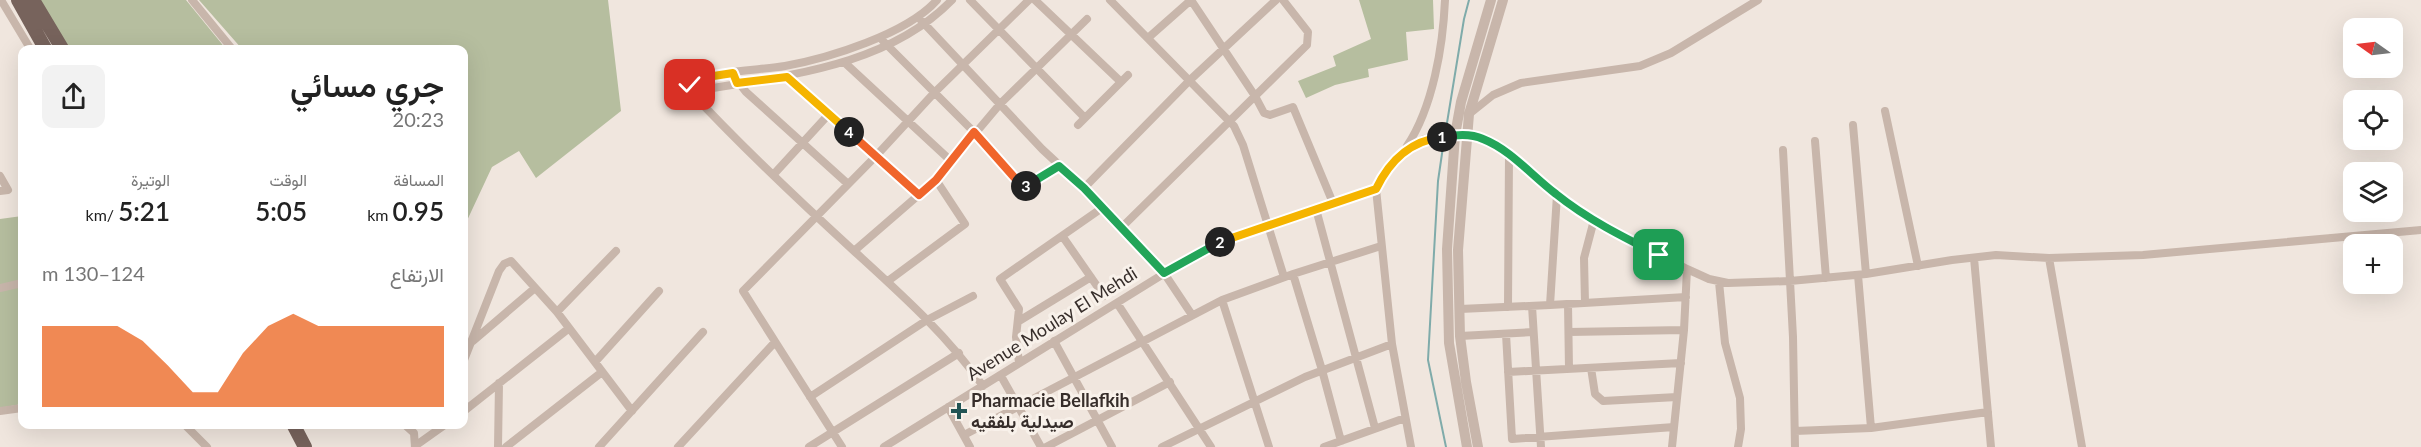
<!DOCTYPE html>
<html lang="ar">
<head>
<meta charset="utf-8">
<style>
	:root { --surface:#fff; --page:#f2f2f2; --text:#222; --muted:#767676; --accent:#ea580c }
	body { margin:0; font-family:Lato,Vazirmatn,sans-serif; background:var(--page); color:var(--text); direction:rtl; height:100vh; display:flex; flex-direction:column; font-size:22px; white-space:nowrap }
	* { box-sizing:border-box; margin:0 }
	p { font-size:20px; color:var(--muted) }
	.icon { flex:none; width:33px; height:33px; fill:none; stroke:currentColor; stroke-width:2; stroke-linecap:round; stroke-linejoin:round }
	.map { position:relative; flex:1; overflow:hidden; direction:ltr }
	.drawer { position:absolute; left:18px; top:45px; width:450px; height:384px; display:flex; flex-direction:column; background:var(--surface); border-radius:12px; box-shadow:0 6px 24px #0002; direction:rtl }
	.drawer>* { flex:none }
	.needle { width:39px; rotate:284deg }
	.buttons { position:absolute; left:2343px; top:18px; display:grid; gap:12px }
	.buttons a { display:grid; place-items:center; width:60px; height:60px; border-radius:12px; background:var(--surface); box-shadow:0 6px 24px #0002; font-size:30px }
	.pin { position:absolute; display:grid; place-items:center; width:51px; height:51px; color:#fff; margin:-26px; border-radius:12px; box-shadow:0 3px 9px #0006 }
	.km { position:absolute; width:30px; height:30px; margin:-15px; border-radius:50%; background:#222; color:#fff; font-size:16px; line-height:30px; text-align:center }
	.round { display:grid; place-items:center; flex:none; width:63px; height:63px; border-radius:12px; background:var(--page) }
	.headline { display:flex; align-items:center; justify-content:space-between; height:102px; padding:0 24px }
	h1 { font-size:33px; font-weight:600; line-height:45px }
	.figures { display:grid; grid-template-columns:repeat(3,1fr); gap:9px; height:102px; padding:6px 24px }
	.figures div { display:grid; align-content:center }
	.figures b { font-size:26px; font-weight:600 }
	.figures small { font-size:16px; font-weight:400 }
	.figures p { font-size:16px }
	.chart { height:168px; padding:12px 24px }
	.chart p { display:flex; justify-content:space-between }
	.chart svg { width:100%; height:108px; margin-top:6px; fill:var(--accent); opacity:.7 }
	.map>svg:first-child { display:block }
	.green { fill:#b6be9f }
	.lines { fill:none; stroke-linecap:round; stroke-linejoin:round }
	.stream { stroke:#7fabaa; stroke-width:2 }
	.minor { stroke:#c8b6ab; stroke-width:8 }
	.tertiary { stroke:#c8b6ab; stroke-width:10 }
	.primary { stroke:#77635c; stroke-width:14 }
	.split-1-casing { stroke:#fff; stroke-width:12 }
	.split-2-casing { stroke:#fff; stroke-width:12 }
	.split-3-casing { stroke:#fff; stroke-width:12 }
	.split-4-casing { stroke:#fff; stroke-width:12 }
	.split-5-casing { stroke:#fff; stroke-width:12 }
	.split-1 { stroke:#22a559; stroke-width:8 }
	.split-2 { stroke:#f5b400; stroke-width:8 }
	.split-3 { stroke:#22a559; stroke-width:8 }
	.split-4 { stroke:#f0652b; stroke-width:8 }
	.split-5 { stroke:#f5b400; stroke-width:8 }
	.poi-dot { fill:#225454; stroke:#f8f1ea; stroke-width:2 }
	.labels { text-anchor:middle; stroke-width:6; stroke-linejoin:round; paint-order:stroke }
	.street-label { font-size:18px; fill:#362d2a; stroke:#f8f1ea }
	.poi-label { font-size:18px; font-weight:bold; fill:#362d2a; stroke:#f8f1ea; text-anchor:start }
</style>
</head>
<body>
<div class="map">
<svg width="2421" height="447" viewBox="0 0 2421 447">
	<rect width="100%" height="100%" fill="#f0e6de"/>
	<path class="green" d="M40,0H186L226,49H69Z
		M199,0H608L621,111L536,178L519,151L492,167L464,227V50L242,49Z
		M1359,0H1433L1434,29L1406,32L1408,60L1368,69L1369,77L1335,85L1306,98L1298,81L1336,66L1333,56L1371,39Z
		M22,216V404L0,408V219Z"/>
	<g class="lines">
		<path class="stream" d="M1445,135L1464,19L1469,0
			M1444,140L1438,181L1428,360L1446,447"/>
		<path class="minor" d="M1,0L31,50
			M192,0L233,50
			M937,0C907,34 829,58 785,66C758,71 707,69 687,88C740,145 797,199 854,251C902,295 945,333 983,386
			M970,0L1085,118
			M1035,0L1121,82
			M1110,0L1234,126L1243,145L1284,277
			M1191,0L1255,96L1264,113L1270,115L1293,107L1333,203
			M918,17L1042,149L1084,188L1164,273L1192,315
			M1148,38L1191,0
			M883,41L974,132L1021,185H1029L1059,166
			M844,62L951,161
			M787,77L919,195
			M736,79L746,92L848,184
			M690,92C779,76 885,69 952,0
			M1885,111L1918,266
			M1468,115L1493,95L1521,83L1640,66L1671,53L1758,0
			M1078,125L1128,75
			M1853,125L1866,274
			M1815,141L1826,278
			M1407,146C1433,107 1443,46 1445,0
			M1783,150L1793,337L1795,447
			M774,174L829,114
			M0,176L8,190L0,191
			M1084,188L1190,80L1276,0
			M1316,209L1375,428
			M1121,228L1307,45L1308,32L1283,0
			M1063,237L1104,296
			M854,251L936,180L1000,104L1087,19
			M1974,258L1991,447
			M2049,258L2082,447
			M1293,274L1322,370L1341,441
			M1858,275L1871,428
			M888,281L965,224L936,180
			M1719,282L1725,343L1740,398L1741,429L1738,447
			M0,288L22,283
			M1222,300L1269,447
			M1117,303L1211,447
			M1585,303L1584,258L1594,220
			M1568,304L1569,369
			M1550,305L1686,297
			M1532,306L1541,447
			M1508,307L1509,155
			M1460,309L1550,305L1557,195
			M557,312L616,251
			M1019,321L1091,277
			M1569,332L1684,330
			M1506,334L1512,439L1674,427
			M1460,336L1533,332
			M473,341L535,288
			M1054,341L1112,447
			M464,360L499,271L504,264L511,261L557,312L632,411
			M595,362L659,291
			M1019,363L1016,337L1019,309L1000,279L1102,208
			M1591,368L1595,394L1603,401L1677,397
			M1508,372L1681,363
			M1001,376L1041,447
			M810,397L927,320L973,296
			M948,407L970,447
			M0,411L22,408
			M464,411L568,329
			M184,424L207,447
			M404,424L414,433L415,447
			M1795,431L1871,428L1988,412
			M964,435L1222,300L1293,274L1381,246
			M415,446L446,424
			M498,447L499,383
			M506,447L602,372
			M599,447L703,332
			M678,447L775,342
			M809,447L959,353
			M842,447L743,291L876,156L935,92L1029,0
			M884,447L1207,247L1234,236L1376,189
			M1046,447L1170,382
			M1162,447L1305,377L1392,344
			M1324,447L1405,418
			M1411,447L1392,344L1376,189L1385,173L1407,148L1414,144L1424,139L1449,136L1479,137L1501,149L1557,195L1594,220L1687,269L1709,279L1728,283L1790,281L1866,274L1952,260L1996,255L2049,258L2143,255L2421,230
			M1672,447L1684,330L1687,269"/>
		<path class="tertiary" d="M1467,447L1449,343L1447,249L1455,135L1461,102L1491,0
			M1478,447L1466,382L1460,336L1458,250L1469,114L1503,0"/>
		<path class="primary" d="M18,0L46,50
			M33,0L63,50
			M293,424L305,447"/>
	</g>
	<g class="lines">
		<defs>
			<path id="split-1" d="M1442,137C1455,135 1470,133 1483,139C1511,150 1532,176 1556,194C1587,219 1623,237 1659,255"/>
			<path id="split-2" d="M1220,242L1376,189C1390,160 1410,141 1442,137"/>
			<path id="split-3" d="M1026,186L1059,166L1084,188L1164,273L1220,242"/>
			<path id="split-4" d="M849,132L919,195L936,180L974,132L1021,185L1026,186"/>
			<path id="split-5" d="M690,85L707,77L733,73L737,83L787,77L849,132"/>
		</defs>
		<use href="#split-1" class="split-1-casing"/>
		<use href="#split-2" class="split-2-casing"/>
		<use href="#split-3" class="split-3-casing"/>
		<use href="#split-4" class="split-4-casing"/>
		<use href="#split-5" class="split-5-casing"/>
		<use href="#split-1" class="split-1"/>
		<use href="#split-2" class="split-2"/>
		<use href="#split-3" class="split-3"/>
		<use href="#split-4" class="split-4"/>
		<use href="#split-5" class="split-5"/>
	</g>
	<path class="poi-dot" d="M956 402h6v6h6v6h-6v6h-6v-6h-6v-6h6z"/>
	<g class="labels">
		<g class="street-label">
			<text transform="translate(1052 324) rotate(-32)" y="6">Avenue Moulay El Mehdi</text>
		</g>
		<g class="poi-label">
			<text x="971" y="407">Pharmacie Bellafkih<tspan x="971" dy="21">صيدلية بلفقيه</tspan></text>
		</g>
	</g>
</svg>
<div class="buttons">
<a><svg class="needle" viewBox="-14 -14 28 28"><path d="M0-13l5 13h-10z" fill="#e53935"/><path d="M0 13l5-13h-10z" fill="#767676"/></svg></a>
<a><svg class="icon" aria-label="locate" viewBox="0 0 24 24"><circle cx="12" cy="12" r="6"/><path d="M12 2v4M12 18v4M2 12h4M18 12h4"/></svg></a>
<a><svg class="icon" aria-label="layers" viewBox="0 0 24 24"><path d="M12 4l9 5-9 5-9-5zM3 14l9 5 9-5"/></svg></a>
<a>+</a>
</div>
<div class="pin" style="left:1659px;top:255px;background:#1e9e55"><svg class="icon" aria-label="arrive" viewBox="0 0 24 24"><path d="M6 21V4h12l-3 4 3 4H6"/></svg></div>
<div class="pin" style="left:690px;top:85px;background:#d93025"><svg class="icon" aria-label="check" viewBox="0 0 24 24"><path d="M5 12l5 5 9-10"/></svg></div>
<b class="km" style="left:1442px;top:137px">1</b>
<b class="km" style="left:1220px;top:242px">2</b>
<b class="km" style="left:1026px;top:186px">3</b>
<b class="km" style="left:849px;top:132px">4</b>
<section class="drawer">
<div class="headline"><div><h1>جري مسائي</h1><p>20:23</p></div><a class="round"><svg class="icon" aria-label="share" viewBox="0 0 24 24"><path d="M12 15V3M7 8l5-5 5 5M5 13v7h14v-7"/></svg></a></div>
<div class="figures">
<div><p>المسافة</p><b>0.95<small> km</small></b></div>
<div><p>الوقت</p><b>5:05</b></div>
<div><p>الوتيرة</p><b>5:21<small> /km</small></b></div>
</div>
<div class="chart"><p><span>الارتفاع</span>124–130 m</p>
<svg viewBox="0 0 160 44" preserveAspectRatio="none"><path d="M0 44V11L10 11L20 11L30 11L40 17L50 27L60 38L70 38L80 22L90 11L100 6L110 11L120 11L130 11L140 11L150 11L160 11V44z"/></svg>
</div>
</section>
</div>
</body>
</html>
